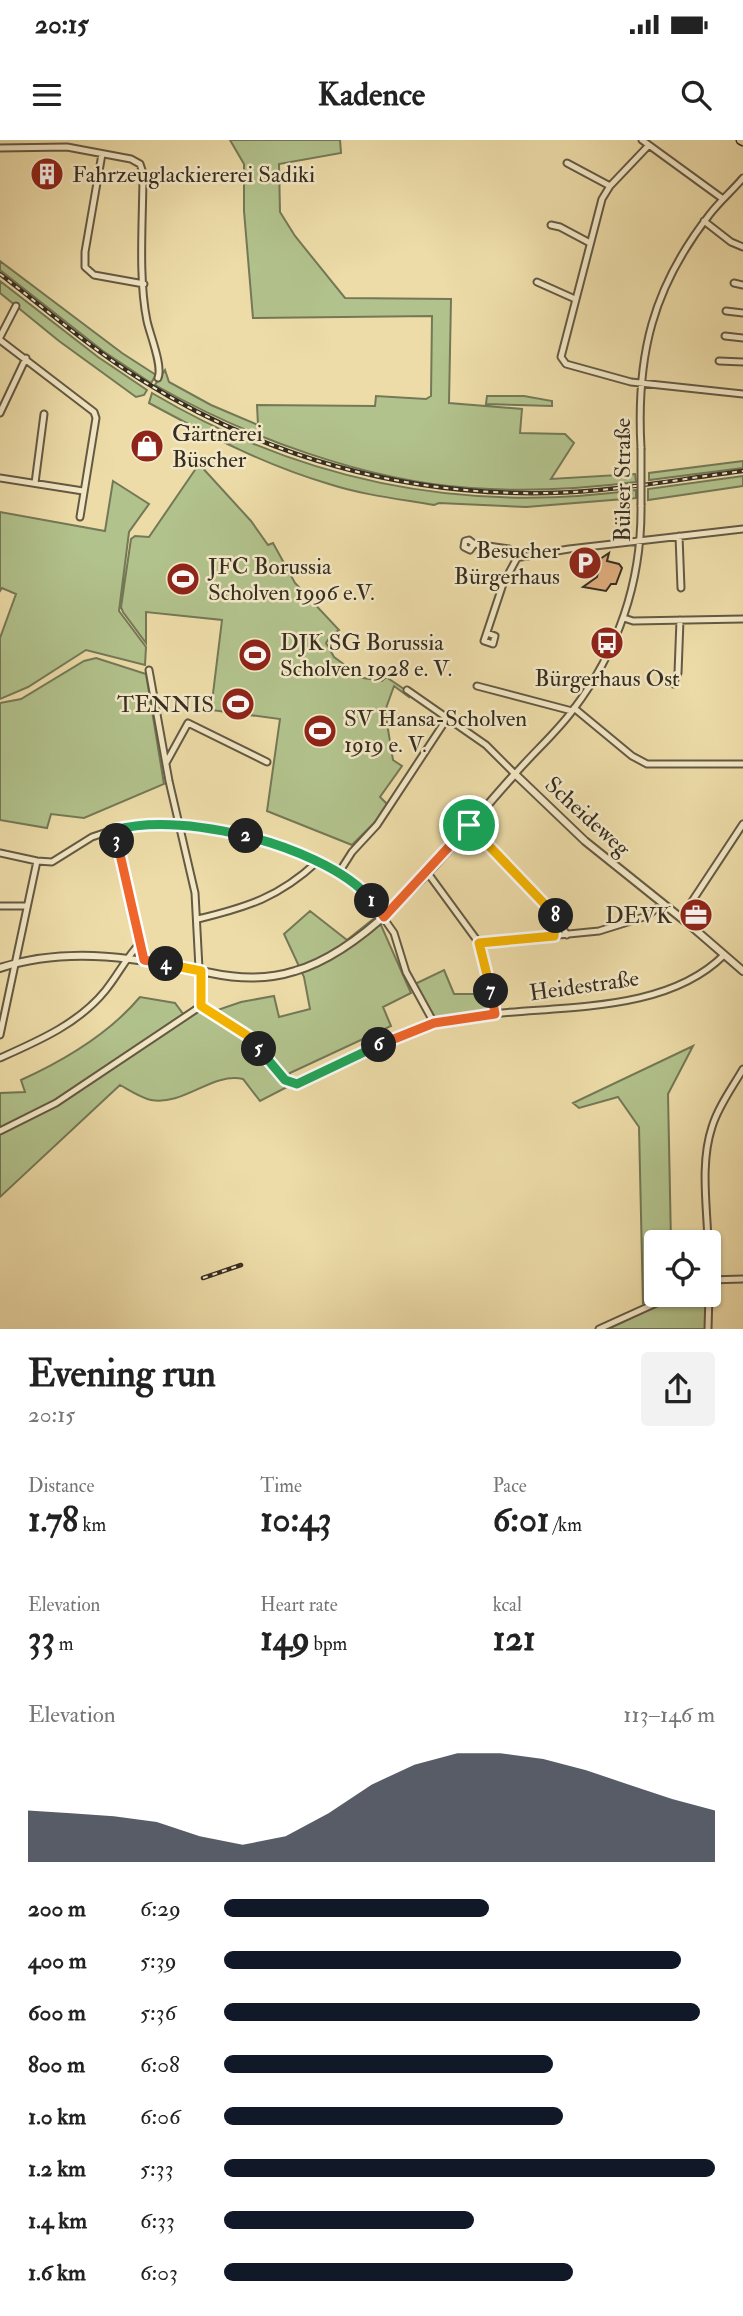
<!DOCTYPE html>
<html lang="en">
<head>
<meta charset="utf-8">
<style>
	:root { --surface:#fff; --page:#f2f2f2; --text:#222; --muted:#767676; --accent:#111827 }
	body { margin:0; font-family:"IM FELL Double Pica",serif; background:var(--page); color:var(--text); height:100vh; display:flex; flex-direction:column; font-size:26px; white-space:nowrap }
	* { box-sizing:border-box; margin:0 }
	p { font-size:23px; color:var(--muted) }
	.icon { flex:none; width:38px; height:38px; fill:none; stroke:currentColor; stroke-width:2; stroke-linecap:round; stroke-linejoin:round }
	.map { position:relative; height:1189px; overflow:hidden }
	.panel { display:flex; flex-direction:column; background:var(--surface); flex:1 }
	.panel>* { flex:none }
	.controls { position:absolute; left:644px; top:1090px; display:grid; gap:14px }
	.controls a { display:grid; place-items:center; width:77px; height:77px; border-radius:7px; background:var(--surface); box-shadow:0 2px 5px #0004; font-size:35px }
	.pin { position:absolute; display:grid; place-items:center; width:60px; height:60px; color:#fff; margin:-30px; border:4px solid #fff; border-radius:50%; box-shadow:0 2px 7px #0007 }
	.km { position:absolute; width:35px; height:35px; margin:-18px; border-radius:50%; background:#222; color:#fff; font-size:19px; line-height:35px; text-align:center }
	.round { display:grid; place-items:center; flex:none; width:74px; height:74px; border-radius:7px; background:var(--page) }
	.headline { display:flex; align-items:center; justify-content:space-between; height:119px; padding:0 28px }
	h1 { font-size:38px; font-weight:700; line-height:52px }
	.metrics { display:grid; grid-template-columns:repeat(3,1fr); gap:10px; height:119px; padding:7px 28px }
	.metrics div { display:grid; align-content:center }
	.metrics b { font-size:35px; font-weight:700 }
	.metrics small { font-size:19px; font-weight:400 }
	.metrics p { font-size:19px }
	.chart { height:196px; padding:14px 28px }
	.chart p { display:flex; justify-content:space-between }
	.chart svg { width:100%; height:126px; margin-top:7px; fill:var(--accent); opacity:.7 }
	ul { padding:0 28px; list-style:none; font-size:23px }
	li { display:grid; grid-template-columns:112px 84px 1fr; align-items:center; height:52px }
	li i { height:18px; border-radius:9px; background:var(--accent) }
	.status { display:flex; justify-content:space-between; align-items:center; height:49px; padding:0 35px; background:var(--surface); direction:ltr }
	.status svg { height:19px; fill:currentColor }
	header { display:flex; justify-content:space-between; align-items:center; height:91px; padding:0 28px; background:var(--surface); font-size:32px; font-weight:700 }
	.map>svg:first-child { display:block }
	.green { fill:#b2c28c; stroke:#747857; stroke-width:2 }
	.building { fill:#deac7d; stroke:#362d22; stroke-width:2 }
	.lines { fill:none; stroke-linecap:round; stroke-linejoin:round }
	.minor-casing { stroke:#645944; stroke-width:9 }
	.tertiary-casing { stroke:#645944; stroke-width:10 }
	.primary-casing { stroke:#362d22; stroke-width:11 }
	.minor { stroke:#f3e8c6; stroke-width:5 }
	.tertiary { stroke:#f3e8c6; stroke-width:6 }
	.primary { stroke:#eddca8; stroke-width:8 }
	.rail-casing { stroke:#362d22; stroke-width:4.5 }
	.rail { stroke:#f3e8c6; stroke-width:2; stroke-dasharray:5; stroke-linecap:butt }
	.minor-bridge-casing { stroke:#645944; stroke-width:9; stroke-linecap:butt }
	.minor-bridge { stroke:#f3e8c6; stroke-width:5 }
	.split-1-casing { stroke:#fff; stroke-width:14 }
	.split-2-casing { stroke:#fff; stroke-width:14 }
	.split-3-casing { stroke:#fff; stroke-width:14 }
	.split-4-casing { stroke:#fff; stroke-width:14 }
	.split-5-casing { stroke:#fff; stroke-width:14 }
	.split-6-casing { stroke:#fff; stroke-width:14 }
	.split-7-casing { stroke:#fff; stroke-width:14 }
	.split-8-casing { stroke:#fff; stroke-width:14 }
	.split-9-casing { stroke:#fff; stroke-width:14 }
	.split-1 { stroke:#f0652b; stroke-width:9 }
	.split-2 { stroke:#22a559; stroke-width:9 }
	.split-3 { stroke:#22a559; stroke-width:9 }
	.split-4 { stroke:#f0652b; stroke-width:9 }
	.split-5 { stroke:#f5b400; stroke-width:9 }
	.split-6 { stroke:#22a559; stroke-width:9 }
	.split-7 { stroke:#f0652b; stroke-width:9 }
	.split-8 { stroke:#f5b400; stroke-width:9 }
	.split-9 { stroke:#f5b400; stroke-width:9 }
	.labels { text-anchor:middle; stroke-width:5; stroke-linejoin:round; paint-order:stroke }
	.poi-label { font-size:23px; fill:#362d22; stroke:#f3e8c6; text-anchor:start }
	.street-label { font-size:23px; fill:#362d22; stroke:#f3e8c6 }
</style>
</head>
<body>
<div class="status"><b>20:15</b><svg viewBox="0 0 49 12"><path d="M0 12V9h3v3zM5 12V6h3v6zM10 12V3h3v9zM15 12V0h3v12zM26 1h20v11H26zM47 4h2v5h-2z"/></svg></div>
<header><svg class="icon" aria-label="menu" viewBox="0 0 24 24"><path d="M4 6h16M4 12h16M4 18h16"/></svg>Kadence<svg class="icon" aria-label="search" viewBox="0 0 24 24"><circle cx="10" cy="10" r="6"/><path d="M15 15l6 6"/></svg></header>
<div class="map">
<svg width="743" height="1189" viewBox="0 0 743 1189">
	<rect width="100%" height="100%" fill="#eddca8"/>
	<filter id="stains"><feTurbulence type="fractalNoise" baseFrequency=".00286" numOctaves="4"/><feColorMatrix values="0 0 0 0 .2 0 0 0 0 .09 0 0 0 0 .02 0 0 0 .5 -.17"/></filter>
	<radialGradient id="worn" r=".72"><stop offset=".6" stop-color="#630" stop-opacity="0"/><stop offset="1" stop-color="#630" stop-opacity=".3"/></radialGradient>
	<path class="green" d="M230,0H340L341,13L279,24L280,72L295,96L345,158L451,159L449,263L522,269L520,293L565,294L574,303L551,339L635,334L636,342C581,349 526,352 471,348C366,341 246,297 155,245L165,230L169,242L211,265L258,285L257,265L375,266L376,256L426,259L431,256L432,176L253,178L244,71V24Z
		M0,121L122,213L156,235L151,243L103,211L0,130Z
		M0,141L98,217L147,250L144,255L136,257L59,201L0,153Z
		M152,253C302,342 463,374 636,350V358L526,367L439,363L434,365C399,359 363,355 329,344C262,324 210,296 149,263Z
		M487,256H524L552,261V266L486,264Z
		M743,321V328L649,340V333Z
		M199,324L251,381L268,405L273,403L295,443L339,490L331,495L326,503L334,517L349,528L351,536L382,541L386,537L410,553L409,557L394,546L385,571L393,620L402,626L380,657L387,664L377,680L352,705L267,671L280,579L211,570L222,480L146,472V503L123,472L121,467L131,399L135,396L149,397Z
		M743,336V346L648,360V349Z
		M113,341L149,364L129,392L119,471L146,507L145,525L86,510L28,547L0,559V498L16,454L2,448L0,451V372L105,391Z
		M96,518L146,534L164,644L84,678L51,674L47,688L0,680V563L21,559L84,521Z
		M310,771L347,800L377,776L411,853L383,867L391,886L290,933L287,947L260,961L243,939C212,932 184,966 151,960C141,958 129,950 120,945L0,1057V953L25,952L21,940C65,920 109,894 140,857L175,863L184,875L195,866L205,865L215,871L241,862L274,856L279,877L310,869L304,837L284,794Z
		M444,830L454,854H488L490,871L436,879L415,844Z
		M693,906L668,954L671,1102H656V1155H661L643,1163L639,987L618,957L579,968L573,963Z
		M681,1155H706V1189H608Z"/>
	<path class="building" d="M42,21H53V47H42Z
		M609,413L607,421L619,424L622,428L616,444H611L606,451L583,447L597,437L600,419Z"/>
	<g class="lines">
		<defs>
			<path id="minor" d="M642,0L723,59
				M649,5L610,46L602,59L561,217L566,224L631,242L743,254
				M0,8L67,7L131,19L140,24L143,33C143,78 138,138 147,181C150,195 163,226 158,238
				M102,14L85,112V127L94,135L144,144
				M567,23L610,46
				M704,81L731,102L743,107
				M551,85L560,87L590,103
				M537,142L575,159
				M734,143L743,145
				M726,171L743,173
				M725,196L743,198
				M0,197L16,166
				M0,200L94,272L96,278L80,377
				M719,221L743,222
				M0,273L26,218
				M641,308C636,216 652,148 710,74C720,61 732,51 743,38
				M0,338L83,351
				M35,343L44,274
				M679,396L681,448
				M474,404L470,410L464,407L465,401L469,400L474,404L509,409L517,418
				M624,478L633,481L743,479
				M487,493L495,496L493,504L484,501L503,444L517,418L521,417L569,409L743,389
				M149,530L169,641L195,753L201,866
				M673,544L678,533L680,480
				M477,546L572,571
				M407,550L486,605L515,634C534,612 556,593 573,570C619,509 642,441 641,365
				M574,568L632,616L647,624H743
				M166,623L188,583L267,622
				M469,686L548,765L567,795
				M114,690L144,820
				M0,713L37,721L52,722L92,697L122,687L140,686L198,687L258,699L285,708L338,734L366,753L394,793L406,832L434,883
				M427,732L479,803L495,874
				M338,734L352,712L377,685L448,577
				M0,766H26
				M681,778L743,684
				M198,779C248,767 279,757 317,722
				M479,803L599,791L647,776L657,768
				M201,866L248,896L285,940L297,944C341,922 386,897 433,884C521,859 654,885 724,815
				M0,895L37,721
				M0,918C38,901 78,884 105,851C118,835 126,818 140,803
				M0,991L56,963L201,866
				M708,1102C707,1066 700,1023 712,987C718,967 732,948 743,929
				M709,1127V1153
				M709,1140L743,1139
				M599,1189L674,1155
				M708,1189L709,1155"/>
			<path id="tertiary" d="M0,828C70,805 141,819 211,833C239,839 267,840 295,831C378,807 458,696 515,634L585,701L691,786L743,831"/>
			<path id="primary" d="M741,0L743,1"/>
		</defs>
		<use href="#minor" class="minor-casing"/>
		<use href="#tertiary" class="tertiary-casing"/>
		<use href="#primary" class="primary-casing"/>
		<use href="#minor" class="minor"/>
		<use href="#tertiary" class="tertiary"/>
		<use href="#primary" class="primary"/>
		<defs>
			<path id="rail" d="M0,134C46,169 90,208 140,239C262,316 403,356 548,353C613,352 679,339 743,331
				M203,1138L241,1125"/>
		</defs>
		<use href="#rail" class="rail-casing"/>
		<use href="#rail" class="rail"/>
		<defs>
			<path id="minor-bridge" d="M641,308V365"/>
		</defs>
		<use href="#minor-bridge" class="minor-bridge-casing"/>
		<use href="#minor-bridge" class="minor-bridge"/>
	</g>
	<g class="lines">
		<defs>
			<path id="split-1" d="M372,761L384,777L469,685"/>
			<path id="split-2" d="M246,696C284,705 348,729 372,761"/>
			<path id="split-3" d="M117,701L114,690C156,679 204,686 246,696"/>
			<path id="split-4" d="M117,701L144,820L166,824"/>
			<path id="split-5" d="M166,824L201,831V866L248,896L259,909"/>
			<path id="split-6" d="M259,909L285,940L297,944L379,905"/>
			<path id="split-7" d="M379,905L434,883L495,874L491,851"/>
			<path id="split-8" d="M491,851L479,803L554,796L556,776"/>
			<path id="split-9" d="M469,685L556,776"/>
		</defs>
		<use href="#split-1" class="split-1-casing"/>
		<use href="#split-2" class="split-2-casing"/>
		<use href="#split-3" class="split-3-casing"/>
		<use href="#split-4" class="split-4-casing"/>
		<use href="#split-5" class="split-5-casing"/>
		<use href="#split-6" class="split-6-casing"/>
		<use href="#split-7" class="split-7-casing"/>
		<use href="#split-8" class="split-8-casing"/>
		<use href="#split-9" class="split-9-casing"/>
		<use href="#split-1" class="split-1"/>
		<use href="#split-2" class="split-2"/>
		<use href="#split-3" class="split-3"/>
		<use href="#split-4" class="split-4"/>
		<use href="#split-5" class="split-5"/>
		<use href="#split-6" class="split-6"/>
		<use href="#split-7" class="split-7"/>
		<use href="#split-8" class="split-8"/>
		<use href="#split-9" class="split-9"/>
	</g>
	<defs>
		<symbol id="building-disc" viewBox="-11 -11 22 22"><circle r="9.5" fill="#8f2418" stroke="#f3e8c6"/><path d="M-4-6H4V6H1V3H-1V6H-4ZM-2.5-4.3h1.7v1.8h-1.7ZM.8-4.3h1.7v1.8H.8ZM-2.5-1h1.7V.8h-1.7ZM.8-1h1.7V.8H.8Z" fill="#fff"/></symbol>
		<symbol id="shop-disc" viewBox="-11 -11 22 22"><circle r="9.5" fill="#8f2418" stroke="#f3e8c6"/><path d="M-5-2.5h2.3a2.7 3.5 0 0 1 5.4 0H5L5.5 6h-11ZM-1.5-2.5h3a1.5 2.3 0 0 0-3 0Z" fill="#fff"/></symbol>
		<symbol id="parking-disc" viewBox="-11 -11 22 22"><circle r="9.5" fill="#8f2418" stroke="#f3e8c6"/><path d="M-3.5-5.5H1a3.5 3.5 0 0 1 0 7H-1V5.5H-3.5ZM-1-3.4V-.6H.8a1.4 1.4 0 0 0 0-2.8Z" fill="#fff"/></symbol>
		<symbol id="stadium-disc" viewBox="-11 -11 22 22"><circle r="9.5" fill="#8f2418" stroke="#f3e8c6"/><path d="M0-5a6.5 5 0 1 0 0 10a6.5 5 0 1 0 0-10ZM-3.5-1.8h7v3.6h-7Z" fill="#fff"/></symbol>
		<symbol id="bus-disc" viewBox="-11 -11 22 22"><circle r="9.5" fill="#8f2418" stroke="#f3e8c6"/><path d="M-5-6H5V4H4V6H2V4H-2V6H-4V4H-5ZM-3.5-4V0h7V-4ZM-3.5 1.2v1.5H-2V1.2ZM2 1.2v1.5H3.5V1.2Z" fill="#fff"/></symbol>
		<symbol id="office-disc" viewBox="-11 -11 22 22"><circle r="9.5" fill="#8f2418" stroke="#f3e8c6"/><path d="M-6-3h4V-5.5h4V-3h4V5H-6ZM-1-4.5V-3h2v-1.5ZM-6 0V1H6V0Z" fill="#fff"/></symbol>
	</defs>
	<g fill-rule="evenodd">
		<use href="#building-disc" x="28" y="15" width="38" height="38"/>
		<use href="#shop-disc" x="128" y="287" width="38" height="38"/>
		<use href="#parking-disc" x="566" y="404" width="38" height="38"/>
		<use href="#stadium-disc" x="164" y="420" width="38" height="38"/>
		<use href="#bus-disc" x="588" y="484" width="38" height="38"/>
		<use href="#stadium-disc" x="236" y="496" width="38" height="38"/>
		<use href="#stadium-disc" x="219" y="545" width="38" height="38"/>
		<use href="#stadium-disc" x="301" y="572" width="38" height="38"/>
		<use href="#office-disc" x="677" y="756" width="38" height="38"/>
	</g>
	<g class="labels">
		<g class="poi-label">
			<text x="72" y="42">Fahrzeuglackiererei Sadiki</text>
			<text x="172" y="301">Gärtnerei<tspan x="172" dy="26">Büscher</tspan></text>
			<text x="560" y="418" text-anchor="end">Besucher<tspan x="560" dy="26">Bürgerhaus</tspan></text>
			<text x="208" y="434">JFC Borussia<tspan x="208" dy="26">Scholven 1996 e.V.</tspan></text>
			<text x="280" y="510">DJK SG Borussia<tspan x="280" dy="26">Scholven 1928 e. V.</tspan></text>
			<text x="607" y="546" text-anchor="middle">Bürgerhaus Ost</text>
			<text x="214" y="572" text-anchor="end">TENNIS</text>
			<text x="344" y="586">SV Hansa-Scholven<tspan x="344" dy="26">1919 e. V.</tspan></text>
			<text x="672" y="783" text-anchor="end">DEVK</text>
		</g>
		<g class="street-label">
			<text transform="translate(622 340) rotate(-90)" y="8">Bülser Straße</text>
			<text transform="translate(588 676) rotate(42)" y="8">Scheideweg</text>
			<text transform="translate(584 845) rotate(-8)" y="8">Heidestraße</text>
		</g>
	</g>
	<rect width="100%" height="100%" filter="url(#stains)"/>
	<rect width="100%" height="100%" fill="url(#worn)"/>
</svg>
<div class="controls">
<a><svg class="icon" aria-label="locate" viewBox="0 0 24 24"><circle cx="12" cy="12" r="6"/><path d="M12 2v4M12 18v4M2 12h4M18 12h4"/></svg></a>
</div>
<div class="pin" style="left:469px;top:685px;background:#1e9e55"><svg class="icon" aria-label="arrive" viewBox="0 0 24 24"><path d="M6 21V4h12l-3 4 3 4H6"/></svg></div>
<b class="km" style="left:372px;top:761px">1</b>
<b class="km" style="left:246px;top:696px">2</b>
<b class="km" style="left:117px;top:701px">3</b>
<b class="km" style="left:166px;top:824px">4</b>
<b class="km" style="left:259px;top:909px">5</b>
<b class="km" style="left:379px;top:905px">6</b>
<b class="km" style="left:491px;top:851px">7</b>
<b class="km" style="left:556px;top:776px">8</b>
</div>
<section class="panel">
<div class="headline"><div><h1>Evening run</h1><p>20:15</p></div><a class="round"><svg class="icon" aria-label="share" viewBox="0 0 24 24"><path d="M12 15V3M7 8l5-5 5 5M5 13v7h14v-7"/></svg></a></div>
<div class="metrics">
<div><p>Distance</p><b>1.78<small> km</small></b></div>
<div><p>Time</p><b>10:43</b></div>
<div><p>Pace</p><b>6:01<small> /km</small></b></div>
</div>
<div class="metrics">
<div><p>Elevation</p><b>33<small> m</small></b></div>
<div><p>Heart rate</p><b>149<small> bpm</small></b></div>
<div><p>kcal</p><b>121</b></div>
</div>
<div class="chart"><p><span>Elevation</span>113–146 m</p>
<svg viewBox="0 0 160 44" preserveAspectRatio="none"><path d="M0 44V26L10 27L20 28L30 30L40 35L50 38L60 35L70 27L80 17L90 10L100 6L110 6L120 8L130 12L140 17L150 22L160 26V44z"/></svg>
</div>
<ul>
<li><b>200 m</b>6:29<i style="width:54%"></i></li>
<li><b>400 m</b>5:39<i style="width:93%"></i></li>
<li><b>600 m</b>5:36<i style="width:97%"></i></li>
<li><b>800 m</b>6:08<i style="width:67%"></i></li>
<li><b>1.0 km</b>6:06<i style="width:69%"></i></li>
<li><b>1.2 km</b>5:33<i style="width:100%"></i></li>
<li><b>1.4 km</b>6:33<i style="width:51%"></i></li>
<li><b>1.6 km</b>6:03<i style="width:71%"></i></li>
</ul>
</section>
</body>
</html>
